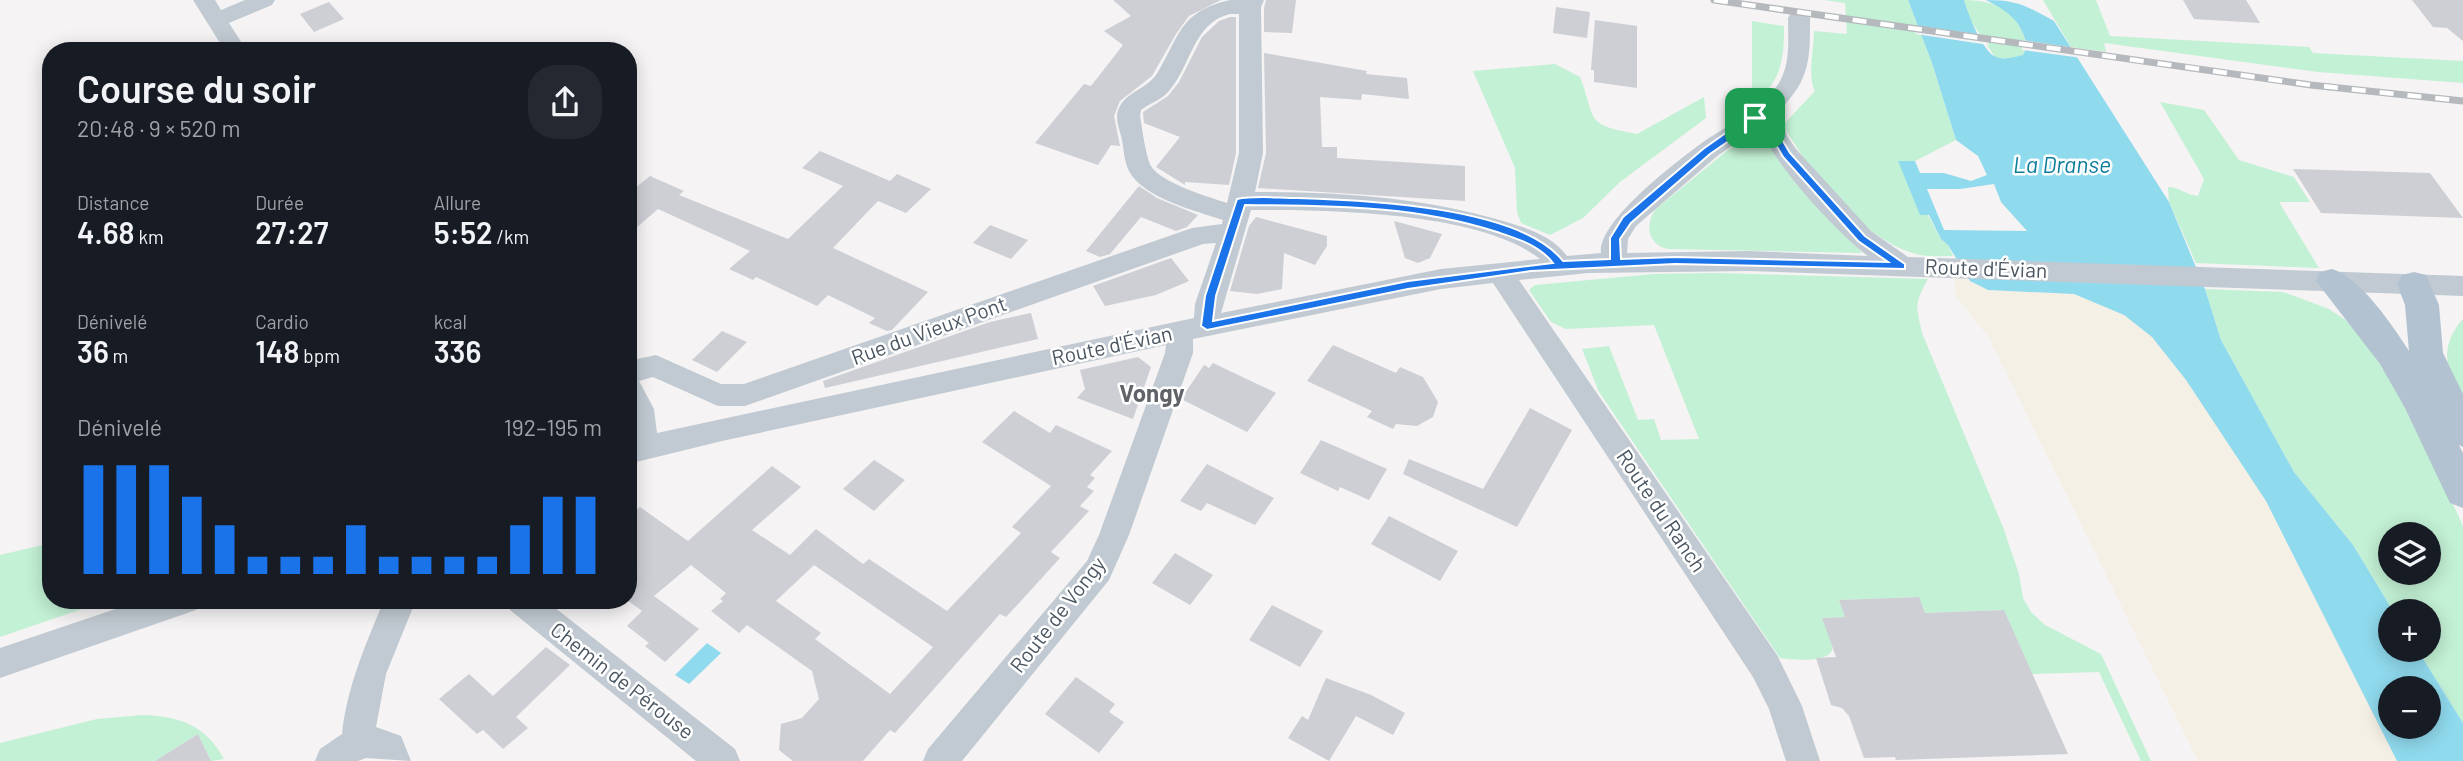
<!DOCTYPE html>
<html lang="fr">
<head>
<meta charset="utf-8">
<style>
	:root { --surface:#171b24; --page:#242831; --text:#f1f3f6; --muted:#9ea1a6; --accent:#1a73e8 }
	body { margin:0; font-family:Barlow,sans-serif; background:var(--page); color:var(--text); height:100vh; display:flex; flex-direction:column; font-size:26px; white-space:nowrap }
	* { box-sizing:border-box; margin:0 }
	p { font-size:23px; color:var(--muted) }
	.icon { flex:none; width:38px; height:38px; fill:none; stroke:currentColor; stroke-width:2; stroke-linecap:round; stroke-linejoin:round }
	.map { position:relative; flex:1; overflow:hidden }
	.panel { position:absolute; left:42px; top:42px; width:595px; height:567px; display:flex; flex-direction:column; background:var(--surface); border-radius:28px; box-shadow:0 4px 18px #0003 }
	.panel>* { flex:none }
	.fabs { position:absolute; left:2378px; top:522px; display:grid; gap:14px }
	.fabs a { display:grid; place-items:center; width:63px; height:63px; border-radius:50%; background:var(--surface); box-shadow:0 4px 18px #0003; font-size:35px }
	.pin { position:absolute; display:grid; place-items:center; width:60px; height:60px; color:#fff; margin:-30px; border-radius:14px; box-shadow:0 4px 10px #0006 }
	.round { display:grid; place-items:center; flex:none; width:74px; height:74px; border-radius:28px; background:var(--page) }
	.head { display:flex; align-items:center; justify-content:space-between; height:119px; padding:0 35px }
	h1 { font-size:38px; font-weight:600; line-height:52px }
	.stats { display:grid; grid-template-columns:repeat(3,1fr); gap:10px; height:119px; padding:7px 35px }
	.stats div { display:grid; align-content:center }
	.stats b { font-size:30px; font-weight:600 }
	.stats small { font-size:19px; font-weight:400 }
	.stats p { font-size:19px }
	.chart { height:196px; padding:14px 35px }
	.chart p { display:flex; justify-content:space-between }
	.chart svg { width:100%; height:126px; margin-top:7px; stroke:var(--accent); stroke-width:6 }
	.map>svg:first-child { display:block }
	.green { fill:#c3f1d5; fill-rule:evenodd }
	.sand { fill:#f5f0e5 }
	.water { fill:#90daee; fill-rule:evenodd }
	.pier { fill:#f5f3f3 }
	.building { fill:#cdcfd5; fill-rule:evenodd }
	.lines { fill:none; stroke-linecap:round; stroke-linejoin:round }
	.minor { fill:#c1cad2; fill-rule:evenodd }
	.major { fill:#b3c2d1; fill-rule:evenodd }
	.rail-casing { stroke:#b5b8bd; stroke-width:7 }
	.rail { stroke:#fff; stroke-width:4.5; stroke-dasharray:14; stroke-linecap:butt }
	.route { fill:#1a73e8; stroke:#fff; stroke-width:2; fill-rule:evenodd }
	.labels { text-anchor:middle; stroke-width:5; stroke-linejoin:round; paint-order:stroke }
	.street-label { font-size:21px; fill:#4a5661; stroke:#fff }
	.water-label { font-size:23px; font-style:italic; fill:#0c7c9b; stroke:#fff }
	.quarter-label { font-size:24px; font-weight:bold; fill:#5f6368; stroke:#fff }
</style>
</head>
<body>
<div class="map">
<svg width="2463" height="761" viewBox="0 0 2463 761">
	<rect width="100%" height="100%" fill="#f5f3f3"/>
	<path class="green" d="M1824,0H1908L1932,63L1956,140L1915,161H1898L1941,239L1948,245L1953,256C1943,256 1930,257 1920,255C1864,242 1811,174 1783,125L1815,91C1807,76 1814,50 1814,31L1847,34L1845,3Z
		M1964,0C1998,0 2020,13 2027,47L2023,55L2008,59L1995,57L1969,18Z
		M2043,0H2096L2110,36L2309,47L2313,53L2463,61V83L2318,72L2104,43L2106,52L2071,47Z
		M1752,21L1784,26C1784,54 1783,82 1756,99L1752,96Z
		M1555,64L1580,77C1597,122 1584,124 1637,134L1704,97L1706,118L1620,182L1583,218L1550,235L1521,223L1517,212L1515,168L1473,71Z
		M2160,102L2204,110L2239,160L2294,177L2310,202H2279L2319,268L2196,263L2169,202L2168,187C2179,187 2186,195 2198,196L2204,179Z
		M1764,133L1862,253L1668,249C1648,245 1644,224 1656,209L1745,136L1749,139Z
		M1715,273L1928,279C1914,304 1916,305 1922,333L2003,527L2019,574L2023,598L2031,612L2045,625L2101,654L2151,761H2141L2099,672L2032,674L2004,610L1925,613L1918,597L1839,600L1845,617L1823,618C1825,626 1834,642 1832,650C1828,663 1791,660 1780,658L1599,392L1582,349L1609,346L1638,420L1654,419L1661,440L1699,439L1654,325L1566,329L1551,322L1529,290L1535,285L1654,274Z
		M2205,289L2283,292L2329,309L2353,325L2407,404L2463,526V723L2417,649H2429V611H2393L2353,545L2294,472L2221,340ZM2390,534H2429V572H2390Z
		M2463,319V409C2450,376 2435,350 2463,319Z
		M51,543V600H108L0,637V555Z
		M142,715C179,716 206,725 224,759L211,761L198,734L155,761H0V743L97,719Z"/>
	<path class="sand" d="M1953,256L1988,290L2074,294L2124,315L2152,337L2186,380L2266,501L2397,761H2198L1989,338L1956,296Z"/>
	<path class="water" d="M1908,0H1964C1968,14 1981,48 1994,56C2003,61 2014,57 2023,55L2027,47C2022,21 2009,12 1986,0C2017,0 2027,6 2054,21L2169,202L2205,289L2221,340L2294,472L2353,545L2393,611H2390V649H2417L2463,723V761H2397L2266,501L2186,380L2152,337L2124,315L2074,294L1988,290L1970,281L1948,245L1941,239L1929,215H1920L1898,161H1915L1920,173H1944L1971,181L1987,175L1978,156L1956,140L1932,63ZM1994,184L2001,202L2027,231L1944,230L1927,189H1960ZM2390,688H2429V726H2390Z
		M707,643L721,653L689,684L675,675Z"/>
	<path class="pier" d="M1912,25L1983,35L1989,45L1916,34Z
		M2022,40L2075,48L2082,58L2022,50Z"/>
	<path class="building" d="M1113,0H1221L1189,16L1176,34L1152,76L1120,101L1114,116L1120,146L1111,145L1098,165L1035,143L1084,84L1091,86L1123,45L1104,31L1131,16Z
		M1266,0H1296L1292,33L1264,32V8Z
		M2183,0H2246L2260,23L2194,19Z
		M2412,0H2463V41L2447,28L2433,27Z
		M329,2L344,19L314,32L300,14Z
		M1556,7L1590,12L1587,38L1553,33Z
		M1230,17H1236V153L1229,185L1185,182V185L1156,167L1180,137L1144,123L1143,112L1168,96L1179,82L1202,37L1219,21Z
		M1595,20L1637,26V88L1594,82V70H1591Z
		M1264,53L1367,71L1366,74L1407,78L1409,99L1362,94L1361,100L1320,97L1322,147H1337V158L1465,166V201L1258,188L1266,153Z
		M820,151L890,181L897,174L931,189L906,213L878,201L833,248L928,292L892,330L887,331L869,323L875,318L828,295L817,306L756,277L753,280L729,269L750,251L658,209L628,235V194L650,176L684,191L679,195L788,239L843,186L802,168Z
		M2293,169L2430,173L2463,218L2321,213Z
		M1139,186L1157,198L1198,215L1187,227L1176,231L1141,217L1110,254L1100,257L1086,251Z
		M1256,217L1327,236V246L1315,265L1284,253L1282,289L1257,294L1230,291L1249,226Z
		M1394,221L1442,234L1430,258L1418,263L1405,258Z
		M990,225L1028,240L1011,259L973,243Z
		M1171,258L1189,281L1156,295L1105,306L1093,286Z
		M1031,313L1038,339L825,388L823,381L990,322Z
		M722,331L747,342L717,372L692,360Z
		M1333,345L1396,373L1400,367L1423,377L1438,402L1433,417L1417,426L1396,424L1393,429L1367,417L1372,411L1307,381Z
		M1138,357L1151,367L1133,419L1077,398L1085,389L1080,370Z
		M1213,363L1276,393L1247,432L1181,399L1204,365L1209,368Z
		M1530,408L1572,430L1517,527L1403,474L1409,459L1483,489Z
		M1014,411L1050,433L1056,425L1112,451L1090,475L1095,478L1087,487L1094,491L1080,506L1089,511L1051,552L1060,558L1020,602L1006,617L1000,614L895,733L890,730L863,761H793L779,750L781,724L802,718L819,699L812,671L747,625L739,633L711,611L723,601L720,599L726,593L691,565L654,596L699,629L665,662L645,646L649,643L627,626L642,611L627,600L628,517L640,507L688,541L772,466L801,487L752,530L790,555L816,529L863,564L869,559L947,611L1021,533L1012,527L1051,486L982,442ZM814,565L933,647L890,694L815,639L821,633L776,601Z
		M1321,440L1387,469L1369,500L1340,487L1338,491L1300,473Z
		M874,460L905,480L874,511L843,489Z
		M1207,464L1274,498L1255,525L1207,503L1201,511L1180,501Z
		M1389,516L1458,551L1440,581L1371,544Z
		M1175,553L1213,575L1190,605L1152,583Z
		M1919,597L1925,613L2004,610L2068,754L1896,760L1895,757L1864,758L1849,716L1842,708L1831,705L1816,658L1836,657L1822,618L1845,617L1839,600Z
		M1272,605L1323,631L1300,667L1249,640Z
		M546,647L570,665L516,717L528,728L503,749L483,730L477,734L439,699L469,674L493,696Z
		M1076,677L1115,704L1109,712L1124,722L1099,753L1045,714Z
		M1326,678L1371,695L1405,713L1393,735L1356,716L1329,761L1288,738L1302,716L1308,720Z
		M198,734L211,761H155Z"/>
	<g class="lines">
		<path class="minor" d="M193,0H215L221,10L245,0H275L272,5L229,23L247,51H225Z
			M1230,0H1264L1261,7L1263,153L1255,192C1339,192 1421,197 1503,221C1526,228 1552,235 1567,256L1601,253C1597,222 1675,163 1699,145C1725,126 1758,112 1777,86C1791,66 1788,41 1788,18L1791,13H1807L1810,18C1810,60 1810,79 1780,110L1787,136L1796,149L1871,231L1908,257L2463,276V296L1749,271L1588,273L1519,280L1777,655L1802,706L1820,761H1786L1769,709L1753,677L1493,283L1441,289L1193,339V353L1129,535L1109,580L962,761H923L928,749L1087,561L1099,535L1165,353L1166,345L722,441L628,464V361L656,355L721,384H744L1192,228L1222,224L1223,220C1196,211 1143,198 1129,171C1124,161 1124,150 1122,140C1120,130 1114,118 1119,108C1127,91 1148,89 1158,72C1181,33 1180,12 1230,0ZM1230,14H1239V153L1227,203C1209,197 1161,183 1151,166C1146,158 1142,127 1140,116L1141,110C1150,103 1162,100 1169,91C1191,66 1193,23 1230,14ZM1760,126C1769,160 1839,235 1868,256L1749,251L1627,253L1628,239L1636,226L1716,157ZM1251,210C1327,210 1479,211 1540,259L1441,269L1221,313ZM1216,243L1195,304L1194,318L657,433L654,409L639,381L653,377L718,406H745L1203,244Z
			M142,600H201L196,610L0,678V648Z
			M384,600H416L386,674L376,727L401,736L411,761L366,758L358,761H315L320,749L342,734C347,686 366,644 384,600Z
			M505,600H545L735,749L740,761H696L510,610Z"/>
		<path class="major" d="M2332,269C2360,277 2393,326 2409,351L2405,305L2397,284L2402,275L2414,272L2426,275L2439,305L2443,353L2463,394V447L2459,445L2463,453V508L2450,503L2405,408L2380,364L2316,281L2320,272Z"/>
		<defs>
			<path id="rail" d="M1714,0L2311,85L2463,101"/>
		</defs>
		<use href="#rail" class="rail-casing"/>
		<use href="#rail" class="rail"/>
	</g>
	<path class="route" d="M1764,106L1772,109L1780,136L1790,153L1865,236L1905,264V269L1675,264L1531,271L1408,289L1207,330L1201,326L1205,296L1237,199C1256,195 1278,198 1297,198C1364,200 1520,206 1563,261L1610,259V238L1623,217L1703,149ZM1765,116L1771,136L1783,157L1858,241L1888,262L1675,257L1621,259L1620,239L1631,223L1710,154ZM1245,205C1330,206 1415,205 1497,232C1518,239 1539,245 1553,263L1408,281L1213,321L1216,296Z"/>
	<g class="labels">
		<g class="street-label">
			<text transform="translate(1986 269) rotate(2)" y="7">Route d'Évian</text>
			<text transform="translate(929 331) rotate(-20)" y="7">Rue du Vieux Pont</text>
			<text transform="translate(1112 346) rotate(-12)" y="7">Route d'Évian</text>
			<text transform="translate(1661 511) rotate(56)" y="7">Route du Ranch</text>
			<text transform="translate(1058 615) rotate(-52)" y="7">Route de Vongy</text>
			<text transform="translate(622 681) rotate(38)" y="7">Chemin de Pérouse</text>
		</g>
		<g class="water-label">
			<text x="2062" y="173">La Dranse</text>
		</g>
		<g class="quarter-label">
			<text x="1152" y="402">Vongy</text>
		</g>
	</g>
</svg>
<div class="fabs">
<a><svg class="icon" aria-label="layers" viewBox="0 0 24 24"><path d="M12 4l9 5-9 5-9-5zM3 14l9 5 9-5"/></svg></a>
<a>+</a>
<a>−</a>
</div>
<div class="pin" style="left:1755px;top:118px;background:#1e9e55"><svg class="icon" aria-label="arrive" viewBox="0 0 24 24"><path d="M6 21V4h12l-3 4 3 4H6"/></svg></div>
<section class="panel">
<div class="head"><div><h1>Course du soir</h1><p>20:48 · 9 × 520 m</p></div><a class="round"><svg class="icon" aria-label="share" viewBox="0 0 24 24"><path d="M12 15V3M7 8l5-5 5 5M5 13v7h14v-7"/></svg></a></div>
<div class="stats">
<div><p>Distance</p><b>4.68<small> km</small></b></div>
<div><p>Durée</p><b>27:27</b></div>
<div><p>Allure</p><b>5:52<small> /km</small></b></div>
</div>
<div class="stats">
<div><p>Dénivelé</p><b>36<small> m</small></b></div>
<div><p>Cardio</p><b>148<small> bpm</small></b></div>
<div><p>kcal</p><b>336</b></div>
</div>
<div class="chart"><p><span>Dénivelé</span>192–195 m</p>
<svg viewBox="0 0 160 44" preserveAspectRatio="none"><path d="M5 44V6M15 44V6M25 44V6M35 44V17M45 44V27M55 44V38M65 44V38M75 44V38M85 44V27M95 44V38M105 44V38M115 44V38M125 44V38M135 44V27M145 44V17M155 44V17"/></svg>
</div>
</section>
</div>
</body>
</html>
